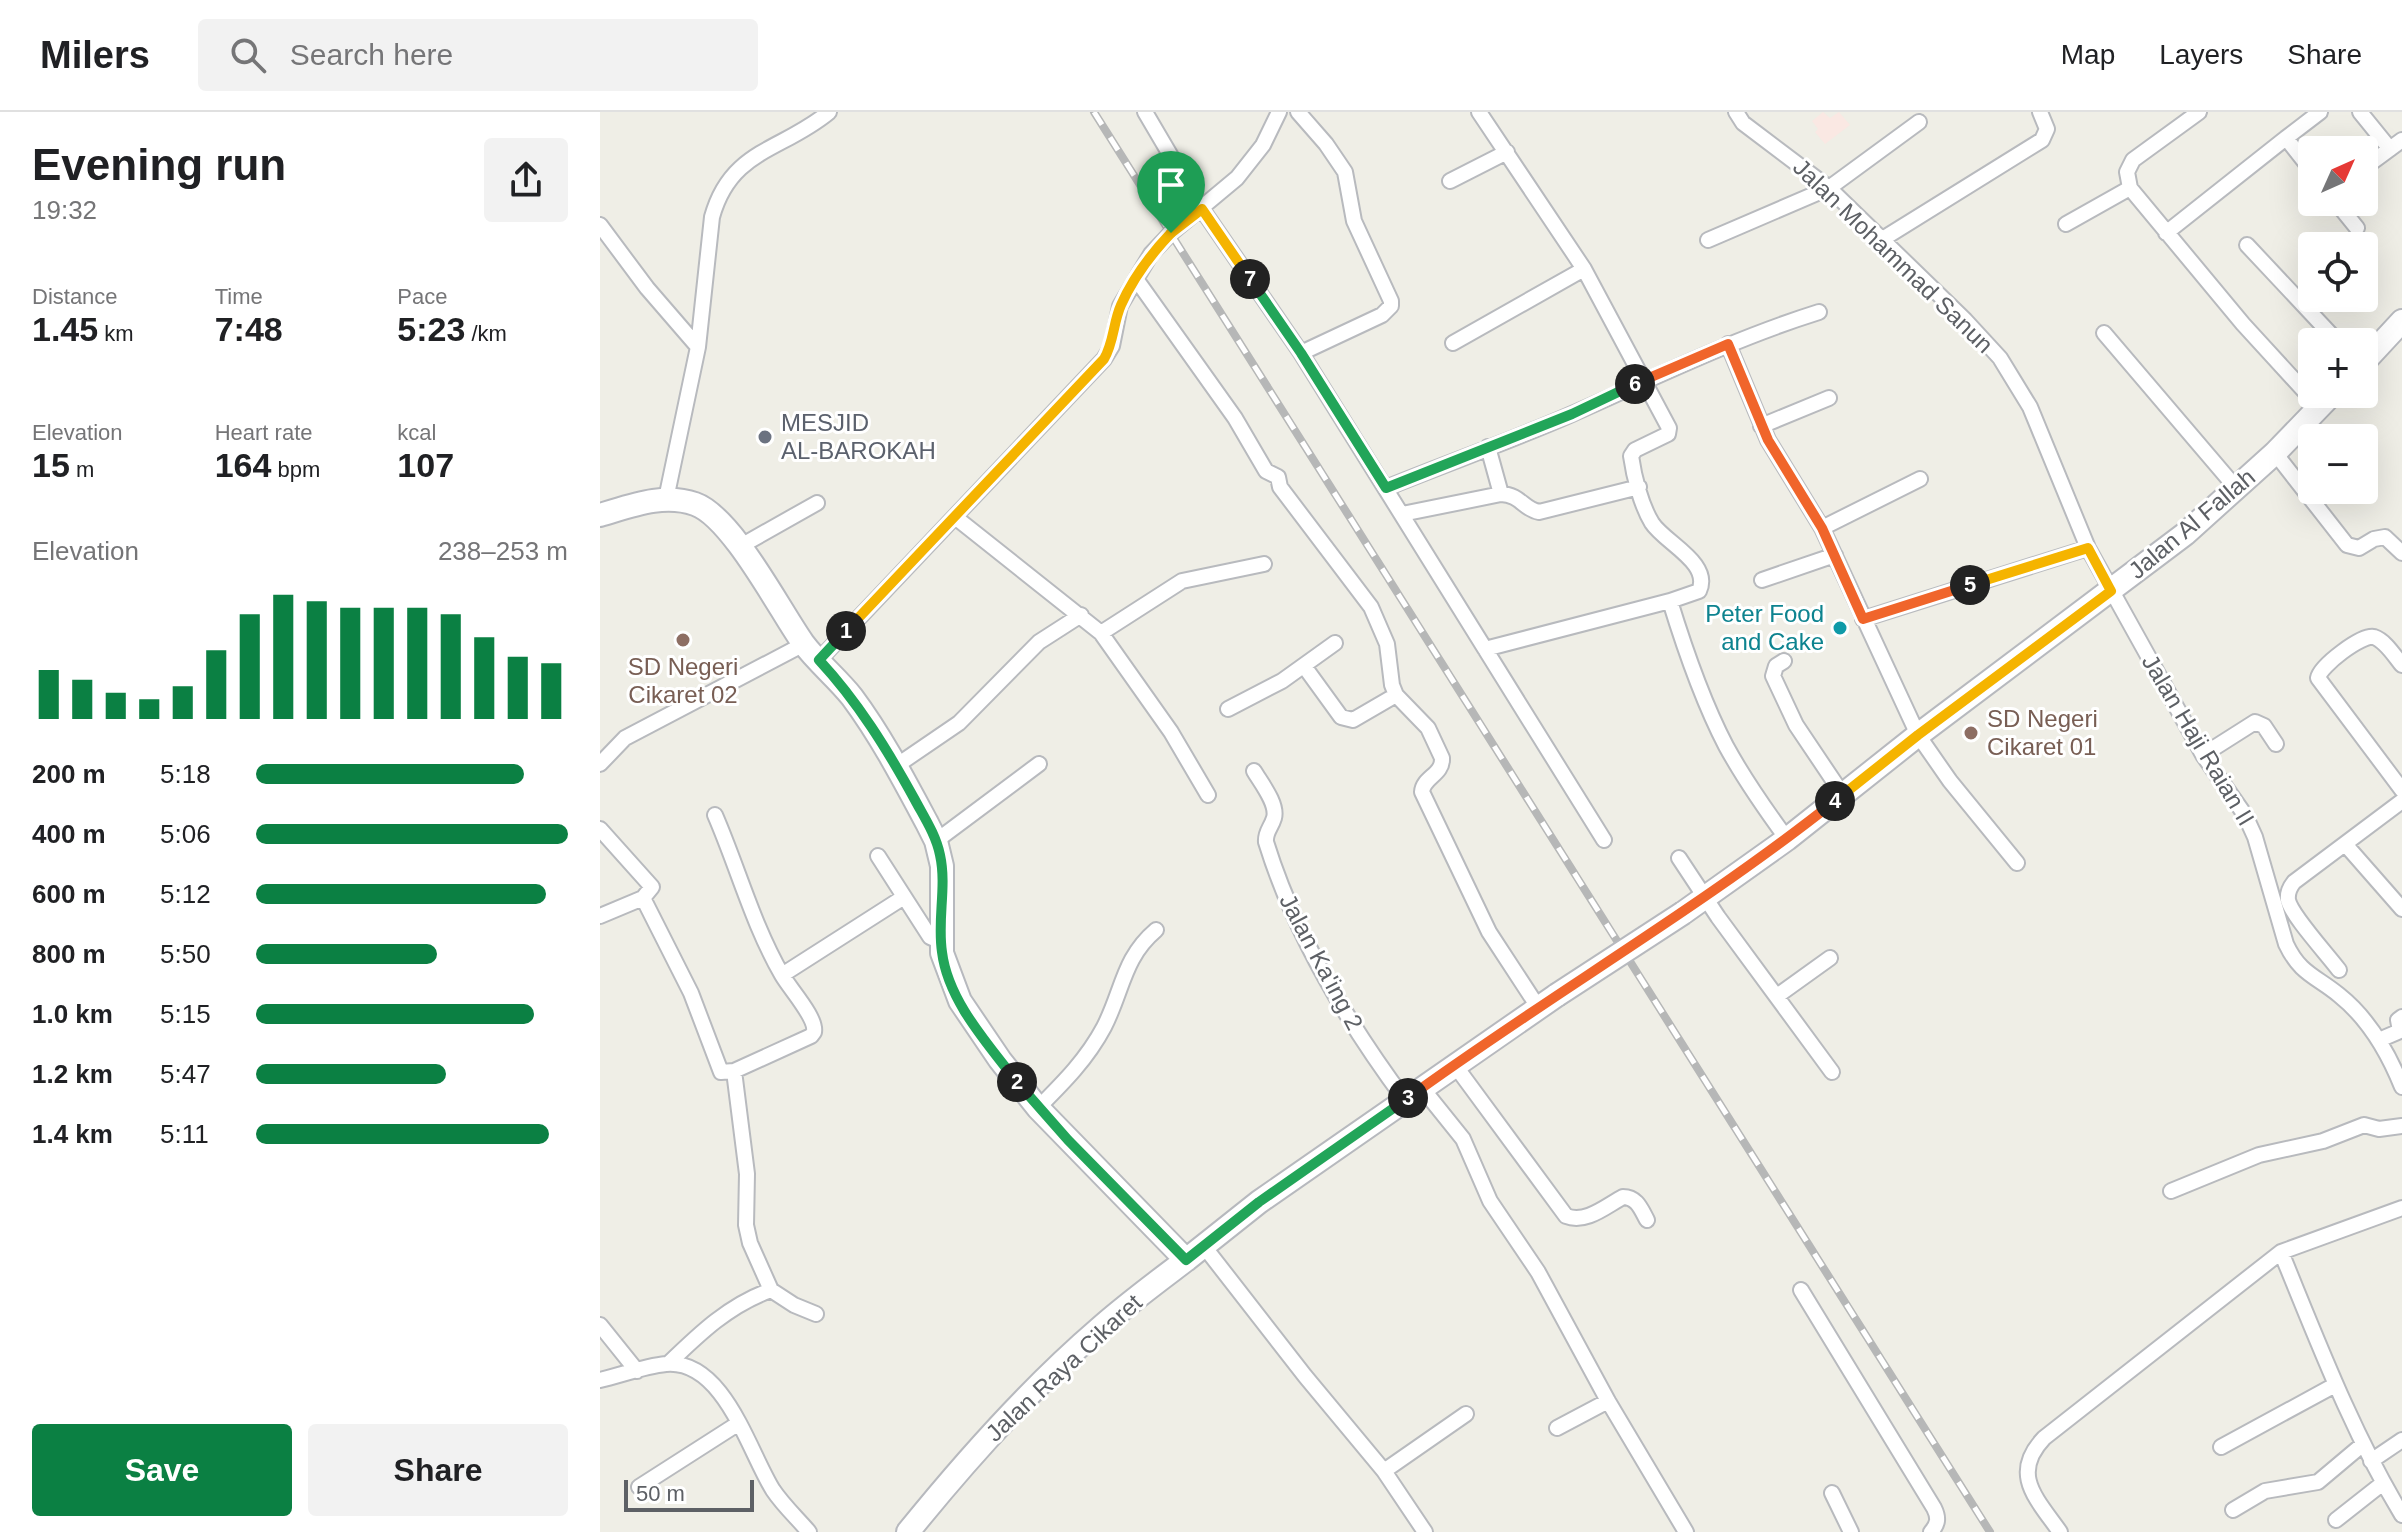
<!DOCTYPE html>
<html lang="en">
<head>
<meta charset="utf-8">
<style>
	:root { --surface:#fff; --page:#f2f2f2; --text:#202124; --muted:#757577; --line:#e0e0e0; --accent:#0b8043 }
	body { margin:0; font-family:Helvetica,sans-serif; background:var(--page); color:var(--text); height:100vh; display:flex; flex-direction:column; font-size:30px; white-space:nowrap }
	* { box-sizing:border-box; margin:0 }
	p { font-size:26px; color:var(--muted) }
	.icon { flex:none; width:44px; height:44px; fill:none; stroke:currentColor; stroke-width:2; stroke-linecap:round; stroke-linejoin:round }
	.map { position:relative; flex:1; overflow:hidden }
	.details { display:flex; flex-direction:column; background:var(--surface); width:600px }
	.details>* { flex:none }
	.needle { width:52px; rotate:45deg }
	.tools { position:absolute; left:1698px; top:24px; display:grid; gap:16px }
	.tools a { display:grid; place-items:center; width:80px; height:80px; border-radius:8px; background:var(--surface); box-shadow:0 8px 32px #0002; font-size:40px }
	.scale { position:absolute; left:24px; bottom:20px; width:130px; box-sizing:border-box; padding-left:8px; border:4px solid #5d6065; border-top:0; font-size:22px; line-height:28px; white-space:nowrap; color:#5d6065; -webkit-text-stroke:6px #fff; paint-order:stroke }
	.pin { position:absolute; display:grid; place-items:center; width:68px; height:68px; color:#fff; margin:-82px -34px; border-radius:50% 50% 50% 0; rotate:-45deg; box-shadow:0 0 8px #0007 }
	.pin .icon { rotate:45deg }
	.km { position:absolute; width:40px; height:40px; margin:-20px; border-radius:50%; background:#222; color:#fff; font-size:22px; line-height:40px; text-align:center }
	.round { display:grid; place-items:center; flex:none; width:84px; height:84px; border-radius:8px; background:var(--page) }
	.headline { display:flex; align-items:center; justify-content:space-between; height:136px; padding:0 32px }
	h1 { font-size:44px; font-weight:600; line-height:60px }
	.figures { display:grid; grid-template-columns:repeat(3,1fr); gap:12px; height:136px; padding:8px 32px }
	.figures div { display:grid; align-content:center }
	.figures b { font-size:34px; font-weight:600 }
	.figures small { font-size:22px; font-weight:400 }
	.figures p { font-size:22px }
	.chart { height:224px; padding:16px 32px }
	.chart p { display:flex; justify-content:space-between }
	.chart svg { width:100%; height:144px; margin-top:8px; stroke:var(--accent); stroke-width:6 }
	.cta { display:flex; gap:16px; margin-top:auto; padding:16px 32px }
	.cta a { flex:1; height:92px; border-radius:8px; background:var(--accent); color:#fff; font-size:32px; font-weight:600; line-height:92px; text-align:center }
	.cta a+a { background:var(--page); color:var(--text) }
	ul { padding:0 32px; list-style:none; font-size:26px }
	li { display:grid; grid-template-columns:128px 96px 1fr; align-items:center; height:60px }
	li i { height:20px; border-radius:10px; background:var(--accent) }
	header { display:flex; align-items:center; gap:48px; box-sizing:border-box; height:112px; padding:0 40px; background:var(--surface); border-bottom:2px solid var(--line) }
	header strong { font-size:38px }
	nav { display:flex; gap:44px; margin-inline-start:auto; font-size:28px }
	.search { width:560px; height:72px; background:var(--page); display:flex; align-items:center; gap:20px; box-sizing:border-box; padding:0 28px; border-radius:8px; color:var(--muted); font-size:30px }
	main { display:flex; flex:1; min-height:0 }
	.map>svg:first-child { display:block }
	.medical { fill:#fae8e3 }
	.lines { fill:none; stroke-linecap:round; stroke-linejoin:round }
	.street-casing { stroke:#b8babe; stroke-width:18 }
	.secondary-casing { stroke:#b7b9be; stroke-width:26 }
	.street { stroke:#fff; stroke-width:14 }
	.secondary { stroke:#fff; stroke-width:22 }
	.rail-casing { stroke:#b6b7b7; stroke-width:8 }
	.rail { stroke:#fff; stroke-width:5; stroke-dasharray:15; stroke-linecap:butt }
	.secondary-bridge-casing { stroke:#b7b9be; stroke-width:26; stroke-linecap:butt }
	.secondary-bridge { stroke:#fff; stroke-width:22 }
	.split-1-casing { stroke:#fff; stroke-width:16 }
	.split-2-casing { stroke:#fff; stroke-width:16 }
	.split-3-casing { stroke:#fff; stroke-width:16 }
	.split-4-casing { stroke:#fff; stroke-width:16 }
	.split-5-casing { stroke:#fff; stroke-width:16 }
	.split-6-casing { stroke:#fff; stroke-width:16 }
	.split-7-casing { stroke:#fff; stroke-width:16 }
	.split-8-casing { stroke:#fff; stroke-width:16 }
	.split-1 { stroke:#f5b400; stroke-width:10 }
	.split-2 { stroke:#22a559; stroke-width:10 }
	.split-3 { stroke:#22a559; stroke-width:10 }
	.split-4 { stroke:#f0652b; stroke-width:10 }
	.split-5 { stroke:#f5b400; stroke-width:10 }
	.split-6 { stroke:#f0652b; stroke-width:10 }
	.split-7 { stroke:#22a559; stroke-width:10 }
	.split-8 { stroke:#f5b400; stroke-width:10 }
	.worship-dot { fill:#6b7280; stroke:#fff; stroke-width:3 }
	.culture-dot { fill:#0f9aa8; stroke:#fff; stroke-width:3 }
	.education-dot { fill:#8d6e63; stroke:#fff; stroke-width:3 }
	.labels { text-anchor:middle; stroke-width:6; stroke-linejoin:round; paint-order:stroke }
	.street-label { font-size:24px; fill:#5d6065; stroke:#fff }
	.worship-label { font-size:24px; fill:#5b616d; stroke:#fff; text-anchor:start }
	.culture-label { font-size:24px; fill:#0d838f; stroke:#fff; text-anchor:end }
	.education-label { font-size:24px; fill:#785e54; stroke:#fff }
</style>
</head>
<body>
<header>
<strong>Milers</strong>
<div class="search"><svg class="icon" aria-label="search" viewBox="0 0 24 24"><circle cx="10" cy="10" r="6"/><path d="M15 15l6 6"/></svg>Search here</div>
<nav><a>Map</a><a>Layers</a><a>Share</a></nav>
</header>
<main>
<section class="details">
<div class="headline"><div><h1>Evening run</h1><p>19:32</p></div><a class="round"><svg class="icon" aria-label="share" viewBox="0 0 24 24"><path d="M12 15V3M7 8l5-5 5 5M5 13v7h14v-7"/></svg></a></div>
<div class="figures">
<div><p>Distance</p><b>1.45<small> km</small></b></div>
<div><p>Time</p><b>7:48</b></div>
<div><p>Pace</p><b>5:23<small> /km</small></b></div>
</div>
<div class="figures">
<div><p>Elevation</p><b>15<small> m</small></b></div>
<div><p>Heart rate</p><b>164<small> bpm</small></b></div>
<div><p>kcal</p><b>107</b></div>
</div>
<div class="chart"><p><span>Elevation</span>238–253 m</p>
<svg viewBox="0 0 160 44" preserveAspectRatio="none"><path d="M5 44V29M15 44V32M25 44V36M35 44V38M45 44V34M55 44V23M65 44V12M75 44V6M85 44V8M95 44V10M105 44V10M115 44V10M125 44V12M135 44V19M145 44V25M155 44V27"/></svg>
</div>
<ul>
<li><b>200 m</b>5:18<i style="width:86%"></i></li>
<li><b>400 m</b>5:06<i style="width:100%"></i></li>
<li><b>600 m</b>5:12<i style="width:93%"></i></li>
<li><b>800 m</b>5:50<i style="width:58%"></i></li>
<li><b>1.0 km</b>5:15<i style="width:89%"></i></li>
<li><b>1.2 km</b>5:47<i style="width:61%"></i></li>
<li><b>1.4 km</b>5:11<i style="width:94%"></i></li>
</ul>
<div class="cta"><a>Save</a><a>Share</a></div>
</section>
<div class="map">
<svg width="1802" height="1420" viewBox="0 0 1802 1420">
	<rect width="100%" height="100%" fill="#efeee6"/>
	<path class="medical" d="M1223,0L1230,6L1239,0L1250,13L1225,32L1215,20L1218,17L1212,9Z"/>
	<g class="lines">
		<defs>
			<path id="street" d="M545,0L602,97L701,241L1004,728
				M698,0L726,32L745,60L754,109L791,189V194L782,203L701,241
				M879,0L984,157L1069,316L1068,322L1035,338L1031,344C1034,365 1041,393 1052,411C1065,431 1112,451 1099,479L1070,489C1085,538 1102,588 1126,634C1144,667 1165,697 1187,727
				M1136,0L1143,11L1229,76L1365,208L1400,246L1430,295L1488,436L1603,643L1645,703L1655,725L1686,832C1700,862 1716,864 1739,883C1769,907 1788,940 1802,975
				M1599,0L1533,48L1527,60L1530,76L1643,212L1719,295
				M1760,0L1790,37
				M1686,26L1720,0
				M1764,56L1802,28
				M850,69L907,40
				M1736,90L1757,116
				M1466,112L1530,76
				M0,113L47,176L98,235
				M1566,121L1686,26L1712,59
				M1108,128L1229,76L1319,10
				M1281,128L1442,28L1447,17L1440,0
				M1647,133L1738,230
				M536,167L635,306L666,359L678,365L680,375L771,495L787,532L792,573L796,583L828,616L842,646C843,663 823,665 822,680L889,820L938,895
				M1504,221L1637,377
				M853,231L984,157
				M1128,232L1168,328L1222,416L1318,623L1350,669L1417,751
				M1161,314L1229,286
				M888,335L901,382
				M1675,341L1747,433L1759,436L1774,427L1785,425L1802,441
				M786,376C847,351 911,329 972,302C1054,266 1133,227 1219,200
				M66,387L98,235L112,105C131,37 182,39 229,0
				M802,402L901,382C921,383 923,397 939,400L1039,375
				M355,405L501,521L571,620L608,683
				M1222,416L1320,367
				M139,435L217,391
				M1162,468L1235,443
				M1263,507L1488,436
				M501,521L582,469L664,452
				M885,537L1070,489
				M219,548L504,247L512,234L520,194L551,142L571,121L637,66L663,33L679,0
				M1184,549L1176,554L1173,564L1196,613L1243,683
				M1802,553C1795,545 1786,529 1774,525C1762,522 1720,554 1718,566L1802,678
				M704,554L741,605L753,608L796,583
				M628,597L682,569L735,531
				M1603,643L1655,610L1664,614L1676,632
				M0,652L25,626L204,532
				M296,654L359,611L439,530L481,503
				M654,659C661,671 678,692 674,706C671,716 665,720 666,730C695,824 747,910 805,988
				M0,717L52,775L43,786L0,804
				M336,729L439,652
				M1745,732L1802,797
				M278,744L330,825L341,830
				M1079,746L1118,805L1232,960
				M43,786L91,881L121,960L134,959L211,924L214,920C217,906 190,877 182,863C153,813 138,756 115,703
				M1739,858C1728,843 1691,803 1688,788C1687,780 1690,775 1694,770L1802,689
				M182,863L304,785
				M1177,884L1230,846
				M1779,928L1800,919L1798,908L1802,905
				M854,952L966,1104C986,1112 1006,1094 1023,1085C1037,1085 1041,1097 1047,1108
				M822,976L863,1027L890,1089L938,1160L1008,1289L1086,1420
				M438,996C464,970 487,947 504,915C523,878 523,846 556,818
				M1571,1079L1659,1043L1723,1029L1764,1013L1779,1017L1802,1014
				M603,1133L705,1264L784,1359L825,1420
				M1681,1140C1718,1230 1752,1320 1802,1403
				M171,1178L194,1193L216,1202
				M1201,1178L1334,1396C1339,1406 1338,1412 1331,1420
				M0,1213L37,1259
				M68,1252C100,1221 129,1193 171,1178L150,1131L146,1113L147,1062L134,959
				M0,1268C21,1263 45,1254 66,1252C124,1247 149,1340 173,1378C183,1393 197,1406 209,1420
				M957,1316L1008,1289
				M1621,1335L1735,1273
				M1771,1349L1802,1328
				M784,1359L866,1302
				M39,1375L139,1311
				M1232,1381L1251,1420
				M1633,1398L1665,1379L1718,1370L1762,1333
				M1736,1408L1783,1371
				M1460,1420C1436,1386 1410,1362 1444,1326L1681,1140L1802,1096"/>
			<path id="secondary" d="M1764,250L1802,209
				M0,403C31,394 63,381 95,392C132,405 179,497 203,531C217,550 237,566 252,585C281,624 304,668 327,711L336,729L342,754V841L360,889L400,948L438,996L586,1148C557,1170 527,1192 500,1216C429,1277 367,1347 308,1420
				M1083,801L1187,727L1318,623L1585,422L1675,341L1732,282
				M586,1148L659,1090L957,883"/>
		</defs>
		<use href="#street" class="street-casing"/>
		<use href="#secondary" class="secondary-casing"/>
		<use href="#street" class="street"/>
		<use href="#secondary" class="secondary"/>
		<defs>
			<path id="rail" d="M494,0L1390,1420"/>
		</defs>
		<use href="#rail" class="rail-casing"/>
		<use href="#rail" class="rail"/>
		<defs>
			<path id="secondary-bridge" d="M957,883L1083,801"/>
		</defs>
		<use href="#secondary-bridge" class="secondary-bridge-casing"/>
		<use href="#secondary-bridge" class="secondary-bridge"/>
	</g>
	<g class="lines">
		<defs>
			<path id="split-1" d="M246,519L504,247C514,230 513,211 521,193C533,166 551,142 571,121"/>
			<path id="split-2" d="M246,519L219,548C258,590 287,637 315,688C324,705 336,723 340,743C347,775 337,807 342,840C348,889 388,932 417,970"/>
			<path id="split-3" d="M417,970L468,1028L586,1148L659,1090L808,986"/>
			<path id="split-4" d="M808,986C948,884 1099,797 1235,689"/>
			<path id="split-5" d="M1235,689L1318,623L1511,479L1488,436L1370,473"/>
			<path id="split-6" d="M1035,272L1128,232L1168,328L1222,416L1263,507L1370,473"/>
			<path id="split-7" d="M650,167L701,241L786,376L972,302L1035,272"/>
			<path id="split-8" d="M571,121L602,97L650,167"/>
		</defs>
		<use href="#split-1" class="split-1-casing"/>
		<use href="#split-2" class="split-2-casing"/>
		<use href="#split-3" class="split-3-casing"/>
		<use href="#split-4" class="split-4-casing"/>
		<use href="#split-5" class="split-5-casing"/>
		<use href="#split-6" class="split-6-casing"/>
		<use href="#split-7" class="split-7-casing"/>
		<use href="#split-8" class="split-8-casing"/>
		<use href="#split-1" class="split-1"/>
		<use href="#split-2" class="split-2"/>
		<use href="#split-3" class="split-3"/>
		<use href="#split-4" class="split-4"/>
		<use href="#split-5" class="split-5"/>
		<use href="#split-6" class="split-6"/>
		<use href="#split-7" class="split-7"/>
		<use href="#split-8" class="split-8"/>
	</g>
	<circle class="worship-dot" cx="165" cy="325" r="8"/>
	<circle class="culture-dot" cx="1240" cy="516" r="8"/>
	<g class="education-dot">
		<circle cx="83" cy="528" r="8"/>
		<circle cx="1371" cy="621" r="8"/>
	</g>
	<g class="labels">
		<g class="street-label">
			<text transform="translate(1293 144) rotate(44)" y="8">Jalan Mohammad Sanun</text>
			<text transform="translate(1592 412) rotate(-40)" y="8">Jalan Al Fallah</text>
			<text transform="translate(1598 628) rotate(59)" y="8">Jalan Haji Raian II</text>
			<text transform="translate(721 850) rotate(62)" y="8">Jalan Ka'ing 2</text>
			<text transform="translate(464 1256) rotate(-43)" y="8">Jalan Raya Cikaret</text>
		</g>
		<g class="worship-label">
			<text x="181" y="319">MESJID<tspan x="181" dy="28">AL-BAROKAH</tspan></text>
		</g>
		<g class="culture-label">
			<text x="1224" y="510">Peter Food<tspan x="1224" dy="28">and Cake</tspan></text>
		</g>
		<g class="education-label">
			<text x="83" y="563">SD Negeri<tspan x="83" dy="28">Cikaret 02</tspan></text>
			<text x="1387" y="615" text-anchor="start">SD Negeri<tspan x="1387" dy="28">Cikaret 01</tspan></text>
		</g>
	</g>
</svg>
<div class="tools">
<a><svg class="needle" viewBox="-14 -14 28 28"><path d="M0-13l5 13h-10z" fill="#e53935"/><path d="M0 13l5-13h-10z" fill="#757577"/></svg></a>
<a><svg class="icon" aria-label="locate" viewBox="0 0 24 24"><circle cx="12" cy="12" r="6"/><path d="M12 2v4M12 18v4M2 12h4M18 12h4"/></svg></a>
<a>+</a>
<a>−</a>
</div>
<div class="scale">50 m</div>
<div class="pin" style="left:571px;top:121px;background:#1e9e55"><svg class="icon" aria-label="arrive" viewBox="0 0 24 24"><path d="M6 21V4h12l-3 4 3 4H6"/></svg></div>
<b class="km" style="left:246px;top:519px">1</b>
<b class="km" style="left:417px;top:970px">2</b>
<b class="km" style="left:808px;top:986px">3</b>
<b class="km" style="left:1235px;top:689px">4</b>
<b class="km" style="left:1370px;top:473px">5</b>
<b class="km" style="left:1035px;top:272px">6</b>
<b class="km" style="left:650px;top:167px">7</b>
</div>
</main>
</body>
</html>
